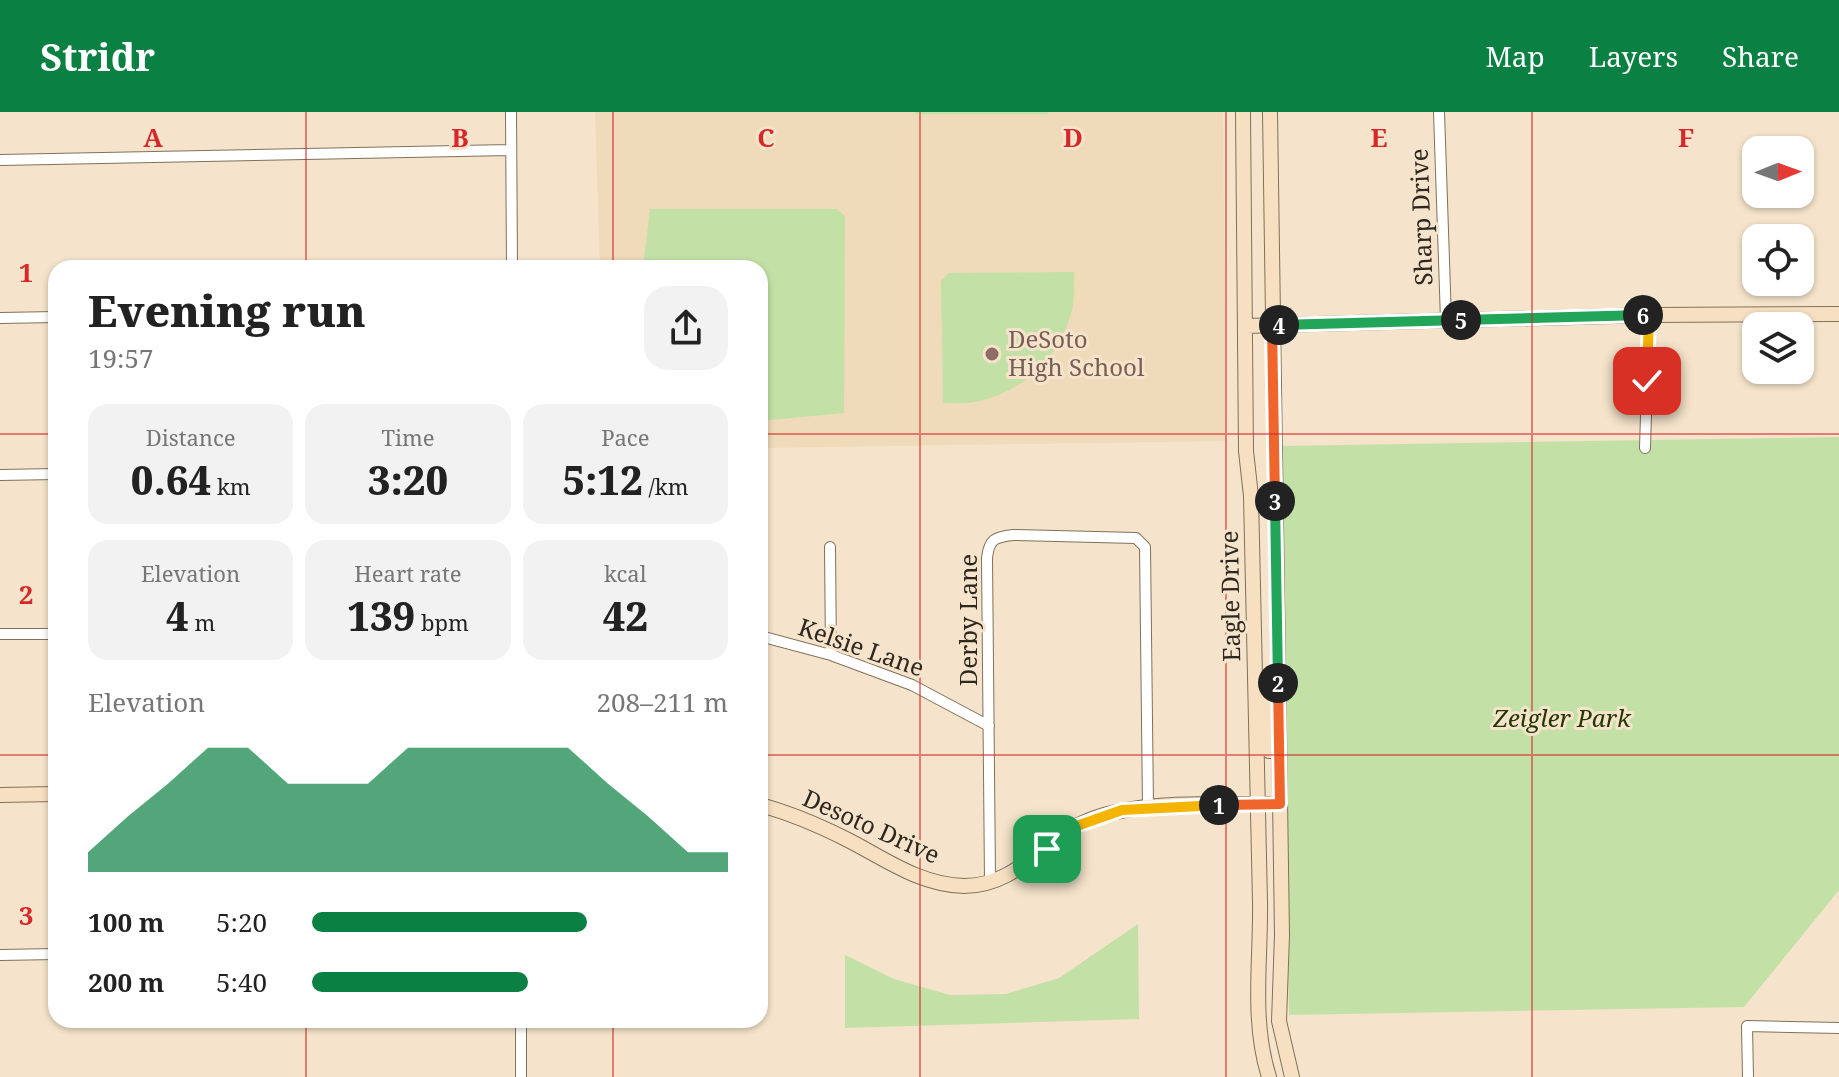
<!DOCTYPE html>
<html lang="en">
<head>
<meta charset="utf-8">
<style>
	:root { --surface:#fff; --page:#f2f2f2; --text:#222; --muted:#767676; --accent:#0b8043 }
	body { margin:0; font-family:"Noto Serif",serif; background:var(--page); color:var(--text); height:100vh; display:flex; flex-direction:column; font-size:30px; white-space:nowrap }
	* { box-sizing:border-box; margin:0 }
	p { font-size:26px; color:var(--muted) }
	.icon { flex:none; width:44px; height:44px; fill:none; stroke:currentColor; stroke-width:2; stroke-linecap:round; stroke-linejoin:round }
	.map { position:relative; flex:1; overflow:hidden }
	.sheet { position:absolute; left:48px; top:148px; width:720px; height:768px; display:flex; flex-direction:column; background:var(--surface); border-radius:24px; box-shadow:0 2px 6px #0004 }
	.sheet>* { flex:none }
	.needle { width:52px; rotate:89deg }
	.fabs { position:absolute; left:1742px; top:24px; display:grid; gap:16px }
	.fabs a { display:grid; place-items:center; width:72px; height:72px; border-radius:16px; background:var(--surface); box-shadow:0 2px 6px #0004; font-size:40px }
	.pin { position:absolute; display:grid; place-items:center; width:68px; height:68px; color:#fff; margin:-34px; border-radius:16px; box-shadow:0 4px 12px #0006 }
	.km { position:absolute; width:40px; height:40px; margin:-20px; border-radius:50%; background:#222; color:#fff; font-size:22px; line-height:40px; text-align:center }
	.round { display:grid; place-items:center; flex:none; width:84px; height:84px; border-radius:24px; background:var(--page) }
	.summary { display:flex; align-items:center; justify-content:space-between; height:136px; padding:0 40px }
	h1 { font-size:44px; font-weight:800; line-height:60px }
	.metrics { display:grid; grid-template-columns:repeat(3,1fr); gap:12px; height:136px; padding:8px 40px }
	.metrics div { display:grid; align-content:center; border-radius:20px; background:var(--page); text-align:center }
	.metrics b { font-size:40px; font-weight:800 }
	.metrics small { font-size:22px; font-weight:400 }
	.metrics p { font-size:22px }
	.chart { height:224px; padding:16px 40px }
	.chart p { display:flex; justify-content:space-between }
	.chart svg { width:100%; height:144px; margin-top:8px; fill:var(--accent); opacity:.7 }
	ul { padding:0 40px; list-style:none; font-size:26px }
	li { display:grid; grid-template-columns:128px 96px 1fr; align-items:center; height:60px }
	li i { height:20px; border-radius:10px; background:var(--accent) }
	header { display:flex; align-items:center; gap:48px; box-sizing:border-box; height:112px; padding:0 40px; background:var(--accent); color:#fff }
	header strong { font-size:38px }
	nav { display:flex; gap:44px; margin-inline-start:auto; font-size:28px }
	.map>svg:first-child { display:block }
	.built { fill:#efdaba }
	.green { fill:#c3e1a6 }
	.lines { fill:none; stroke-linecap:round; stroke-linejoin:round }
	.street-casing { stroke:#80715a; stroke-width:12 }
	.secondary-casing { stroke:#80715a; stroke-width:16 }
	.street { stroke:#fff; stroke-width:10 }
	.secondary { stroke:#f6e0c1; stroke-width:14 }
	.split-1-casing { stroke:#fff; stroke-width:16 }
	.split-2-casing { stroke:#fff; stroke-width:16 }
	.split-3-casing { stroke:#fff; stroke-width:16 }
	.split-4-casing { stroke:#fff; stroke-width:16 }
	.split-5-casing { stroke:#fff; stroke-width:16 }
	.split-6-casing { stroke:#fff; stroke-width:16 }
	.split-7-casing { stroke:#fff; stroke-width:16 }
	.split-1 { stroke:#f5b400; stroke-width:10 }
	.split-2 { stroke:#f0652b; stroke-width:10 }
	.split-3 { stroke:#22a559; stroke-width:10 }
	.split-4 { stroke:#f0652b; stroke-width:10 }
	.split-5 { stroke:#22a559; stroke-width:10 }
	.split-6 { stroke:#22a559; stroke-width:10 }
	.split-7 { stroke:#f5b400; stroke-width:10 }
	.grid { fill:none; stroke:#d62828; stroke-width:2; stroke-opacity:0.55 }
	.education-dot { fill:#8d6e63; stroke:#f5e4cb; stroke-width:3 }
	.labels { text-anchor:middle; stroke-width:6; stroke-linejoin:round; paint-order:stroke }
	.street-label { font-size:24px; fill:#2d271e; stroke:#f5e4cb }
	.education-label { font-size:24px; fill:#785e54; stroke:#f5e4cb; text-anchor:start }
	.park-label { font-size:24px; font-style:italic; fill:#223800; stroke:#f5e4cb }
	.grid-label { font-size:26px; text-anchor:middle; font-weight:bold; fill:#d62828; stroke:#f5e4cb; stroke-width:6; stroke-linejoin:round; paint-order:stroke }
</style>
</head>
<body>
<header>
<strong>Stridr</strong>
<nav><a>Map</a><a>Layers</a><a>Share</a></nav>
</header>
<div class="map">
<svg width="1839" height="965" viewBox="0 0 1839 965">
	<rect width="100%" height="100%" fill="#f5e4cb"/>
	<path class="built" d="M595,0H1223L1226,329L760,336V156H600Z"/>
	<path class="green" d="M915,0H1048V2H915Z
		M650,97H837L845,104L844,301L760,309V156H643Z
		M1074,160C1074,172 1075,186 1072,198C1061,243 1026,278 980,289C968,292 955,291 943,291L941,169L949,161Z
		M1839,325V778L1744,895L1289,903L1280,334Z
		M1138,812L1139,907L845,916V843L894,867L950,883L1006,882L1059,866Z"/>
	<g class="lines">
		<defs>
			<path id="street" d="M511,0L512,156
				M1439,0L1446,208
				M0,48L511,38
				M0,206L56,205
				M1645,336L1649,203
				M0,363L56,362
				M830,435L831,543
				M0,522H56
				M760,524L831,543L912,573L989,614
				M990,768L987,446C989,427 995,425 1013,423L1136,426L1145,435L1148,695
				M0,843L56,842
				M521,908V965
				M1748,965L1747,914L1839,916"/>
			<path id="secondary" d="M1243,0L1246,339L1251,384C1254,519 1257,655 1260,790C1261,849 1251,908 1269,965
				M1270,0L1282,823L1279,909L1292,965
				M1245,214L1649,203L1839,202
				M1262,567L1266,593V636L1269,639L1279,638
				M0,683L56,682
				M760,693C790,701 818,713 846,727C884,746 919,773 964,774C1019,774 1046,724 1092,707C1145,687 1223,693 1280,692"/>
		</defs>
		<use href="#street" class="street-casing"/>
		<use href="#secondary" class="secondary-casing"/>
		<use href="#street" class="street"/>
		<use href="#secondary" class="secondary"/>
	</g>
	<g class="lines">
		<defs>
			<path id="split-1" d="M1047,737L1071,716L1122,698L1219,693"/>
			<path id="split-2" d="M1219,693L1280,692L1278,571"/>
			<path id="split-3" d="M1275,389L1278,571"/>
			<path id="split-4" d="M1275,389L1272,214L1279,213"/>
			<path id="split-5" d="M1279,213L1461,208"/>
			<path id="split-6" d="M1461,208L1643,203"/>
			<path id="split-7" d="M1643,203H1649L1647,269"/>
		</defs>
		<use href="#split-1" class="split-1-casing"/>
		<use href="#split-2" class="split-2-casing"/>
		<use href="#split-3" class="split-3-casing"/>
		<use href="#split-4" class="split-4-casing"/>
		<use href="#split-5" class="split-5-casing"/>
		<use href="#split-6" class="split-6-casing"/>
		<use href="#split-7" class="split-7-casing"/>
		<use href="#split-1" class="split-1"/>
		<use href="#split-2" class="split-2"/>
		<use href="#split-3" class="split-3"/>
		<use href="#split-4" class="split-4"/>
		<use href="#split-5" class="split-5"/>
		<use href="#split-6" class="split-6"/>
		<use href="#split-7" class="split-7"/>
	</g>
	<path class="grid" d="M306,0V156M613,0V156M920,0V965M1226,0V965M1532,0V965M0,322H56M760,322H1839M0,643H56M760,643H1839M306,908V965M613,908V965"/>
	<circle class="education-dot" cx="992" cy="242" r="8"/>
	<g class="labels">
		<g class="street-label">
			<text transform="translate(1422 105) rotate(-92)" y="8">Sharp Drive</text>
			<text transform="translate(1231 484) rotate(-91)" y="8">Eagle Drive</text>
			<text transform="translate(969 508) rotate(-90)" y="8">Derby Lane</text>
			<text transform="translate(861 536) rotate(19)" y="8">Kelsie Lane</text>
			<text transform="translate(871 715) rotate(24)" y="8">Desoto Drive</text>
		</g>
		<g class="education-label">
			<text x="1008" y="236">DeSoto<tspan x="1008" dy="28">High School</tspan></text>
		</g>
		<g class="park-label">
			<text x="1562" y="615">Zeigler Park</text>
		</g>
	</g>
	<g class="grid-label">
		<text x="153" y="35">A</text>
		<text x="460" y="35">B</text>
		<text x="766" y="35">C</text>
		<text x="1073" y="35">D</text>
		<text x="1379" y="35">E</text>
		<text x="1686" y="35">F</text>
		<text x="26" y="170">1</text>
		<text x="26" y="492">2</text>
		<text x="26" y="813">3</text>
	</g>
</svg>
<div class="fabs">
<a><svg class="needle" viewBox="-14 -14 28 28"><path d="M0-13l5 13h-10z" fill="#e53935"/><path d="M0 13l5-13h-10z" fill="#767676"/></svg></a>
<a><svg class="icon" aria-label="locate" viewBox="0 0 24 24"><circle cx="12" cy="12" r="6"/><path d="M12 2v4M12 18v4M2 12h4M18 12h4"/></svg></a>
<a><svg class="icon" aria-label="layers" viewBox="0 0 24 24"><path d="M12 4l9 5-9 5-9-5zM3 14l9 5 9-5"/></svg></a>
</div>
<div class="pin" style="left:1047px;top:737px;background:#1e9e55"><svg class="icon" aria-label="arrive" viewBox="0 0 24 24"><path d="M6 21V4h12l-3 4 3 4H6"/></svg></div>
<div class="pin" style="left:1647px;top:269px;background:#d93025"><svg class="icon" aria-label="check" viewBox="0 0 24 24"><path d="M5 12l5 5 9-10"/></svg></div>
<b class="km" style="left:1219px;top:693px">1</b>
<b class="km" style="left:1278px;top:571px">2</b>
<b class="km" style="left:1275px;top:389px">3</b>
<b class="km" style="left:1279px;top:213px">4</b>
<b class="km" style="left:1461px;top:208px">5</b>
<b class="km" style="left:1643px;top:203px">6</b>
<section class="sheet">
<div class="summary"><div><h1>Evening run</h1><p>19:57</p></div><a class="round"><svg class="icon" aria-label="share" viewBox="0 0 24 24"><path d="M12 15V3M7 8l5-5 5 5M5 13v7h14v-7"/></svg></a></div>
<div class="metrics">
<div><p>Distance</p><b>0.64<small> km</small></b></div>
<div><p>Time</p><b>3:20</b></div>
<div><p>Pace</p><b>5:12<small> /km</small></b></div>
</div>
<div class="metrics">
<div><p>Elevation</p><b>4<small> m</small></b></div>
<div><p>Heart rate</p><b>139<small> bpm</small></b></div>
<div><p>kcal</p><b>42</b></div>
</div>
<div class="chart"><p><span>Elevation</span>208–211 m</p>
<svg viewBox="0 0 160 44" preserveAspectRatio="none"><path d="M0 44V38L10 27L20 17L30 6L40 6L50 17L60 17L70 17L80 6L90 6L100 6L110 6L120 6L130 17L140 27L150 38L160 38V44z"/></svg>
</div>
<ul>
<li><b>100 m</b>5:20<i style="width:66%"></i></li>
<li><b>200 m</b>5:40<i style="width:52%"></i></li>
</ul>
</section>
</div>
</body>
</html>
